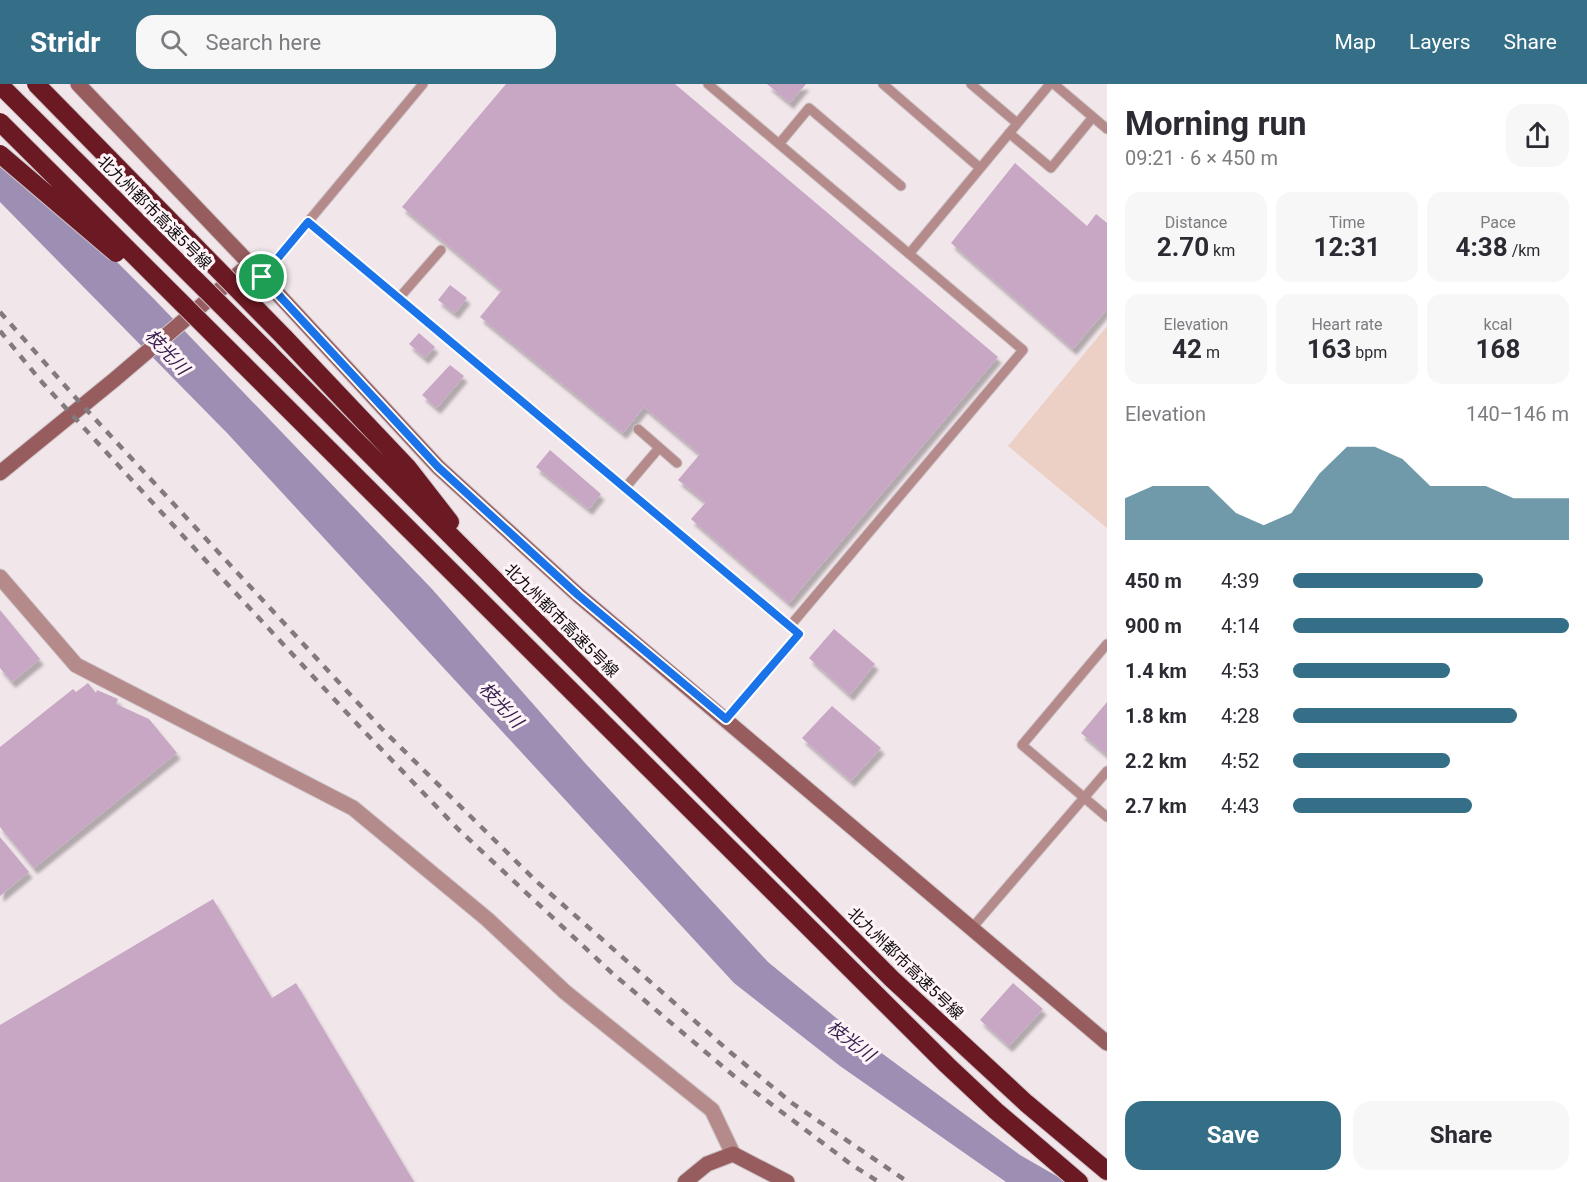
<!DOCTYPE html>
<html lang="en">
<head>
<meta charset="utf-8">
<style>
	:root { --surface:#fff; --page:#f7f7f7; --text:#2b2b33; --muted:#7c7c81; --accent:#356f87 }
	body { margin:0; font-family:Roboto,"Noto Sans JP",sans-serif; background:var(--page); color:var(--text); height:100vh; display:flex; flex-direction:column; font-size:22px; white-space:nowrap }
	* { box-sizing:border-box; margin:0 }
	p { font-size:20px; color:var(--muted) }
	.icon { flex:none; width:33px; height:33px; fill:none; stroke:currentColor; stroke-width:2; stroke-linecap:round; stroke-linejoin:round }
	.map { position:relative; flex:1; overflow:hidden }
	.details { display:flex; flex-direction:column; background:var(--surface); width:480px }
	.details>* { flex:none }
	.pin { position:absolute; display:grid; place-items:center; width:51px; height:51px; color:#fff; margin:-26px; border:3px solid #fff; border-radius:50%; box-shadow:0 2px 6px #0007 }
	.round { display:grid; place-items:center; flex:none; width:63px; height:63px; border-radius:18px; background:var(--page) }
	.headline { display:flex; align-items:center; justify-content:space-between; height:102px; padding:0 18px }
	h1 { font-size:33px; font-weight:700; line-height:45px }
	.figures { display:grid; grid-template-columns:repeat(3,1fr); gap:9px; height:102px; padding:6px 18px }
	.figures div { display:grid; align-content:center; border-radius:15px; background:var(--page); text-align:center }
	.figures b { font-size:26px; font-weight:700 }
	.figures small { font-size:16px; font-weight:400 }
	.figures p { font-size:16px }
	.chart { height:168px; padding:12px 18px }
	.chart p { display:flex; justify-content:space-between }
	.chart svg { width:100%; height:108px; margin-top:6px; fill:var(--accent); opacity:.7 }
	.action { display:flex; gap:12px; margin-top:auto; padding:12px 18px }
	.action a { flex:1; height:69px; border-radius:18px; background:var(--accent); color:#fff; font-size:24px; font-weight:700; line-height:69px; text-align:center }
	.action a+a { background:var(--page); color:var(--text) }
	ul { padding:0 18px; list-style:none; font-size:20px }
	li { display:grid; grid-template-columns:96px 72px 1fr; align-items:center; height:45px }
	li i { height:15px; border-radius:8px; background:var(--accent) }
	header { display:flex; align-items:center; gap:36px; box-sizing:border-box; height:84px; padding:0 30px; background:var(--accent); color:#fff }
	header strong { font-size:28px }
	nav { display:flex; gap:33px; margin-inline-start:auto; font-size:21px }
	.search { width:420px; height:54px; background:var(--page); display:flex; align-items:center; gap:15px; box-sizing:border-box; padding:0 21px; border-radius:18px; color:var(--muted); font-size:22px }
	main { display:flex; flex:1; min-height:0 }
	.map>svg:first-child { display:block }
	.green { fill:#ecd0c5 }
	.water { fill:#9d8fb3 }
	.building { fill:#c8a7c5; filter:url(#shadow) }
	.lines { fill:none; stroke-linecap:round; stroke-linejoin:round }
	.lane-casing { stroke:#cdc3c7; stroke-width:11 }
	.street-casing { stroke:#cdc3c7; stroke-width:17 }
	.secondary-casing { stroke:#cdc3c7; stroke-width:17 }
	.highway-casing { stroke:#cdc3c7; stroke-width:20 }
	.lane { stroke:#b48a8a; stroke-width:9 }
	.street { stroke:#b48a8a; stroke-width:15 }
	.secondary { stroke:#975c5d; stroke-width:15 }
	.highway { stroke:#6b1923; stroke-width:18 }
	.rail { stroke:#827b7e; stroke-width:4.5; stroke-dasharray:8 8; stroke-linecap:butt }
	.highway-bridge-casing { stroke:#cdc3c7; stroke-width:20; stroke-linecap:butt }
	.highway-bridge { stroke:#6b1923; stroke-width:18 }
	.route-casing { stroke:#fff; stroke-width:12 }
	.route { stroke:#1a73e8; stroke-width:8 }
	.labels { text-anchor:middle; stroke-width:6; stroke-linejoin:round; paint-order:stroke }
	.street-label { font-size:16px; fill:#0f0c0d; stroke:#fef3f7 }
	.water-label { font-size:18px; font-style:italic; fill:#372150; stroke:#fef3f7 }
</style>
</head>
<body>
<header>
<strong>Stridr</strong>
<div class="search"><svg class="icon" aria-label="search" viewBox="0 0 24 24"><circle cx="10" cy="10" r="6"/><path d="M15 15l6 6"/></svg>Search here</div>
<nav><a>Map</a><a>Layers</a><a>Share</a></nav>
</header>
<main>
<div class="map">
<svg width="1107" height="1098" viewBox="0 0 1107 1098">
	<defs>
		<filter id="shadow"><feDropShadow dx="3.5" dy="6" stdDeviation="1.5" flood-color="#0004"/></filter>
	</defs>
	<rect width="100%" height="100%" fill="#f1e6ea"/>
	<path class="green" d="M1107,242V444L1008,362Z"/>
	<path class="water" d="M0,61L154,215L432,505L585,679L768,878L857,951L1020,1071L1067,1098H1006L840,982L734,899L228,350L0,118Z"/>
	<path class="building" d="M506,0H675L998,273L789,519L691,435L706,418L678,396L700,370L644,323L623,349L480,233L502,206L402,123Z
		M767,0H806L790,19Z
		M1015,79L1087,142L1096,130L1107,139V225L1073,265L951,159Z
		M450,201L467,214L455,229L438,216Z
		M419,249L435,263L425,274L409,260Z
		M450,281L464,292L437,324L422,311Z
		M550,366L601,410L589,425L536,383Z
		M0,526L40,575L12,598L0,584Z
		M834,545L875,580L850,611L809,574Z
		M88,599L96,609L97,606L118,615L116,620L149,635L177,669L34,784L0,743V663L73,605L76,608Z
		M1107,618V671L1081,649Z
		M832,622L881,664L851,697L802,654Z
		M0,753L29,788L0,812Z
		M213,815L272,914L296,899L414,1098H0V941Z
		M1013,899L1043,925L1009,962L980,936Z"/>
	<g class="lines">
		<defs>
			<path id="lane" d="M708,0L1023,266L790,542L799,550L726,635
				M883,0L980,84
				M971,0L1017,39
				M1054,0L1107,45
				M1009,49L1051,84L1093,33
				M779,60L809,24L901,102
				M308,138L790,542
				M909,170L1050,0
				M262,193L423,0
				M399,214L441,166
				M638,345L677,379
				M625,404L659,364
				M1107,560L1022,661L1107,733
				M972,844L1107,687"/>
			<path id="street" d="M0,493L76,581L353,724L487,835L565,908L712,1026L733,1070"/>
			<path id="secondary" d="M78,0L250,180L438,383L578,511L1107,959
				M0,389L114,296L250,180
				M685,1098L707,1080L733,1070L787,1098"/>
			<path id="highway" d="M284,253L408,384L450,438
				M268,268L892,895L1026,1019L1107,1087
				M242,279L947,981L996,1027L1079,1098"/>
		</defs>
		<use href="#lane" class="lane-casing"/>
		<use href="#street" class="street-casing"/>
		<use href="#secondary" class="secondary-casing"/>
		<use href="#highway" class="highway-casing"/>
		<use href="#lane" class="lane"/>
		<use href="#street" class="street"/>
		<use href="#secondary" class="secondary"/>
		<use href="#highway" class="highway"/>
		<path class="rail" d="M0,228L83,322L382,645L536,797L730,968L792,1019L908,1098
			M0,247L40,296L219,491L360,643L458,745L612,889L734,992L852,1081L879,1098"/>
		<defs>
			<path id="highway-bridge" d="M36,0L284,253
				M0,1L268,268
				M0,38L242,279
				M0,70L116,169"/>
		</defs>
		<use href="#highway-bridge" class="highway-bridge-casing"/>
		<use href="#highway-bridge" class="highway-bridge"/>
	</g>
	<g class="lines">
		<defs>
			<path id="route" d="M308,138L799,550L726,635L578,511L438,383L262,193Z"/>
		</defs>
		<use href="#route" class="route-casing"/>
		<use href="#route" class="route"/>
	</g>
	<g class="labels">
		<g class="street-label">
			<text transform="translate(155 128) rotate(45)" y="6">北九州都市高速5号線</text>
			<text transform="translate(562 536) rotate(45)" y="6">北九州都市高速5号線</text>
			<text transform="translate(906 879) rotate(44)" y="6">北九州都市高速5号線</text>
		</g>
		<g class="water-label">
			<text transform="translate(167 268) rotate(47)" y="6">枝光川</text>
			<text transform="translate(501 621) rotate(47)" y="6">枝光川</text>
			<text transform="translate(851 957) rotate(37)" y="6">枝光川</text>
		</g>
	</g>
</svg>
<div class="pin" style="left:262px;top:193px;background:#1e9e55"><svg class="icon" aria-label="arrive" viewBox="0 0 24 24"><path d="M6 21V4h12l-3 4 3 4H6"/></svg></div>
</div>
<section class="details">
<div class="headline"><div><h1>Morning run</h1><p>09:21 · 6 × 450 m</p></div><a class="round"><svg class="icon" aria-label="share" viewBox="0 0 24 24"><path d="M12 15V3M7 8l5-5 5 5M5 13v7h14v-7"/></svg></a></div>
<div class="figures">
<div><p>Distance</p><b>2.70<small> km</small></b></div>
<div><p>Time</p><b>12:31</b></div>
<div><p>Pace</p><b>4:38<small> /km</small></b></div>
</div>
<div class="figures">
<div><p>Elevation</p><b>42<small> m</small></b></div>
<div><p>Heart rate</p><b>163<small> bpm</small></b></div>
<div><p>kcal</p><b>168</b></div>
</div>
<div class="chart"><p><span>Elevation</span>140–146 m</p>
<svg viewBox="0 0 160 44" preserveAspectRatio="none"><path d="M0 44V27L10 22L20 22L30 22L40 33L50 38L60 33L70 17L80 6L90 6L100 11L110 22L120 22L130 22L140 27L150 27L160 27V44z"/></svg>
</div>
<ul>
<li><b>450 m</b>4:39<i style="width:69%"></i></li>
<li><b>900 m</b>4:14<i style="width:100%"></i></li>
<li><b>1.4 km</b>4:53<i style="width:57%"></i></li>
<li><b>1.8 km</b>4:28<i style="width:81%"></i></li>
<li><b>2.2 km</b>4:52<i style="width:57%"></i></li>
<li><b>2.7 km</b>4:43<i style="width:65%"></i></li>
</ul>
<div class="action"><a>Save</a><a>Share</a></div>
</section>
</main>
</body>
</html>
